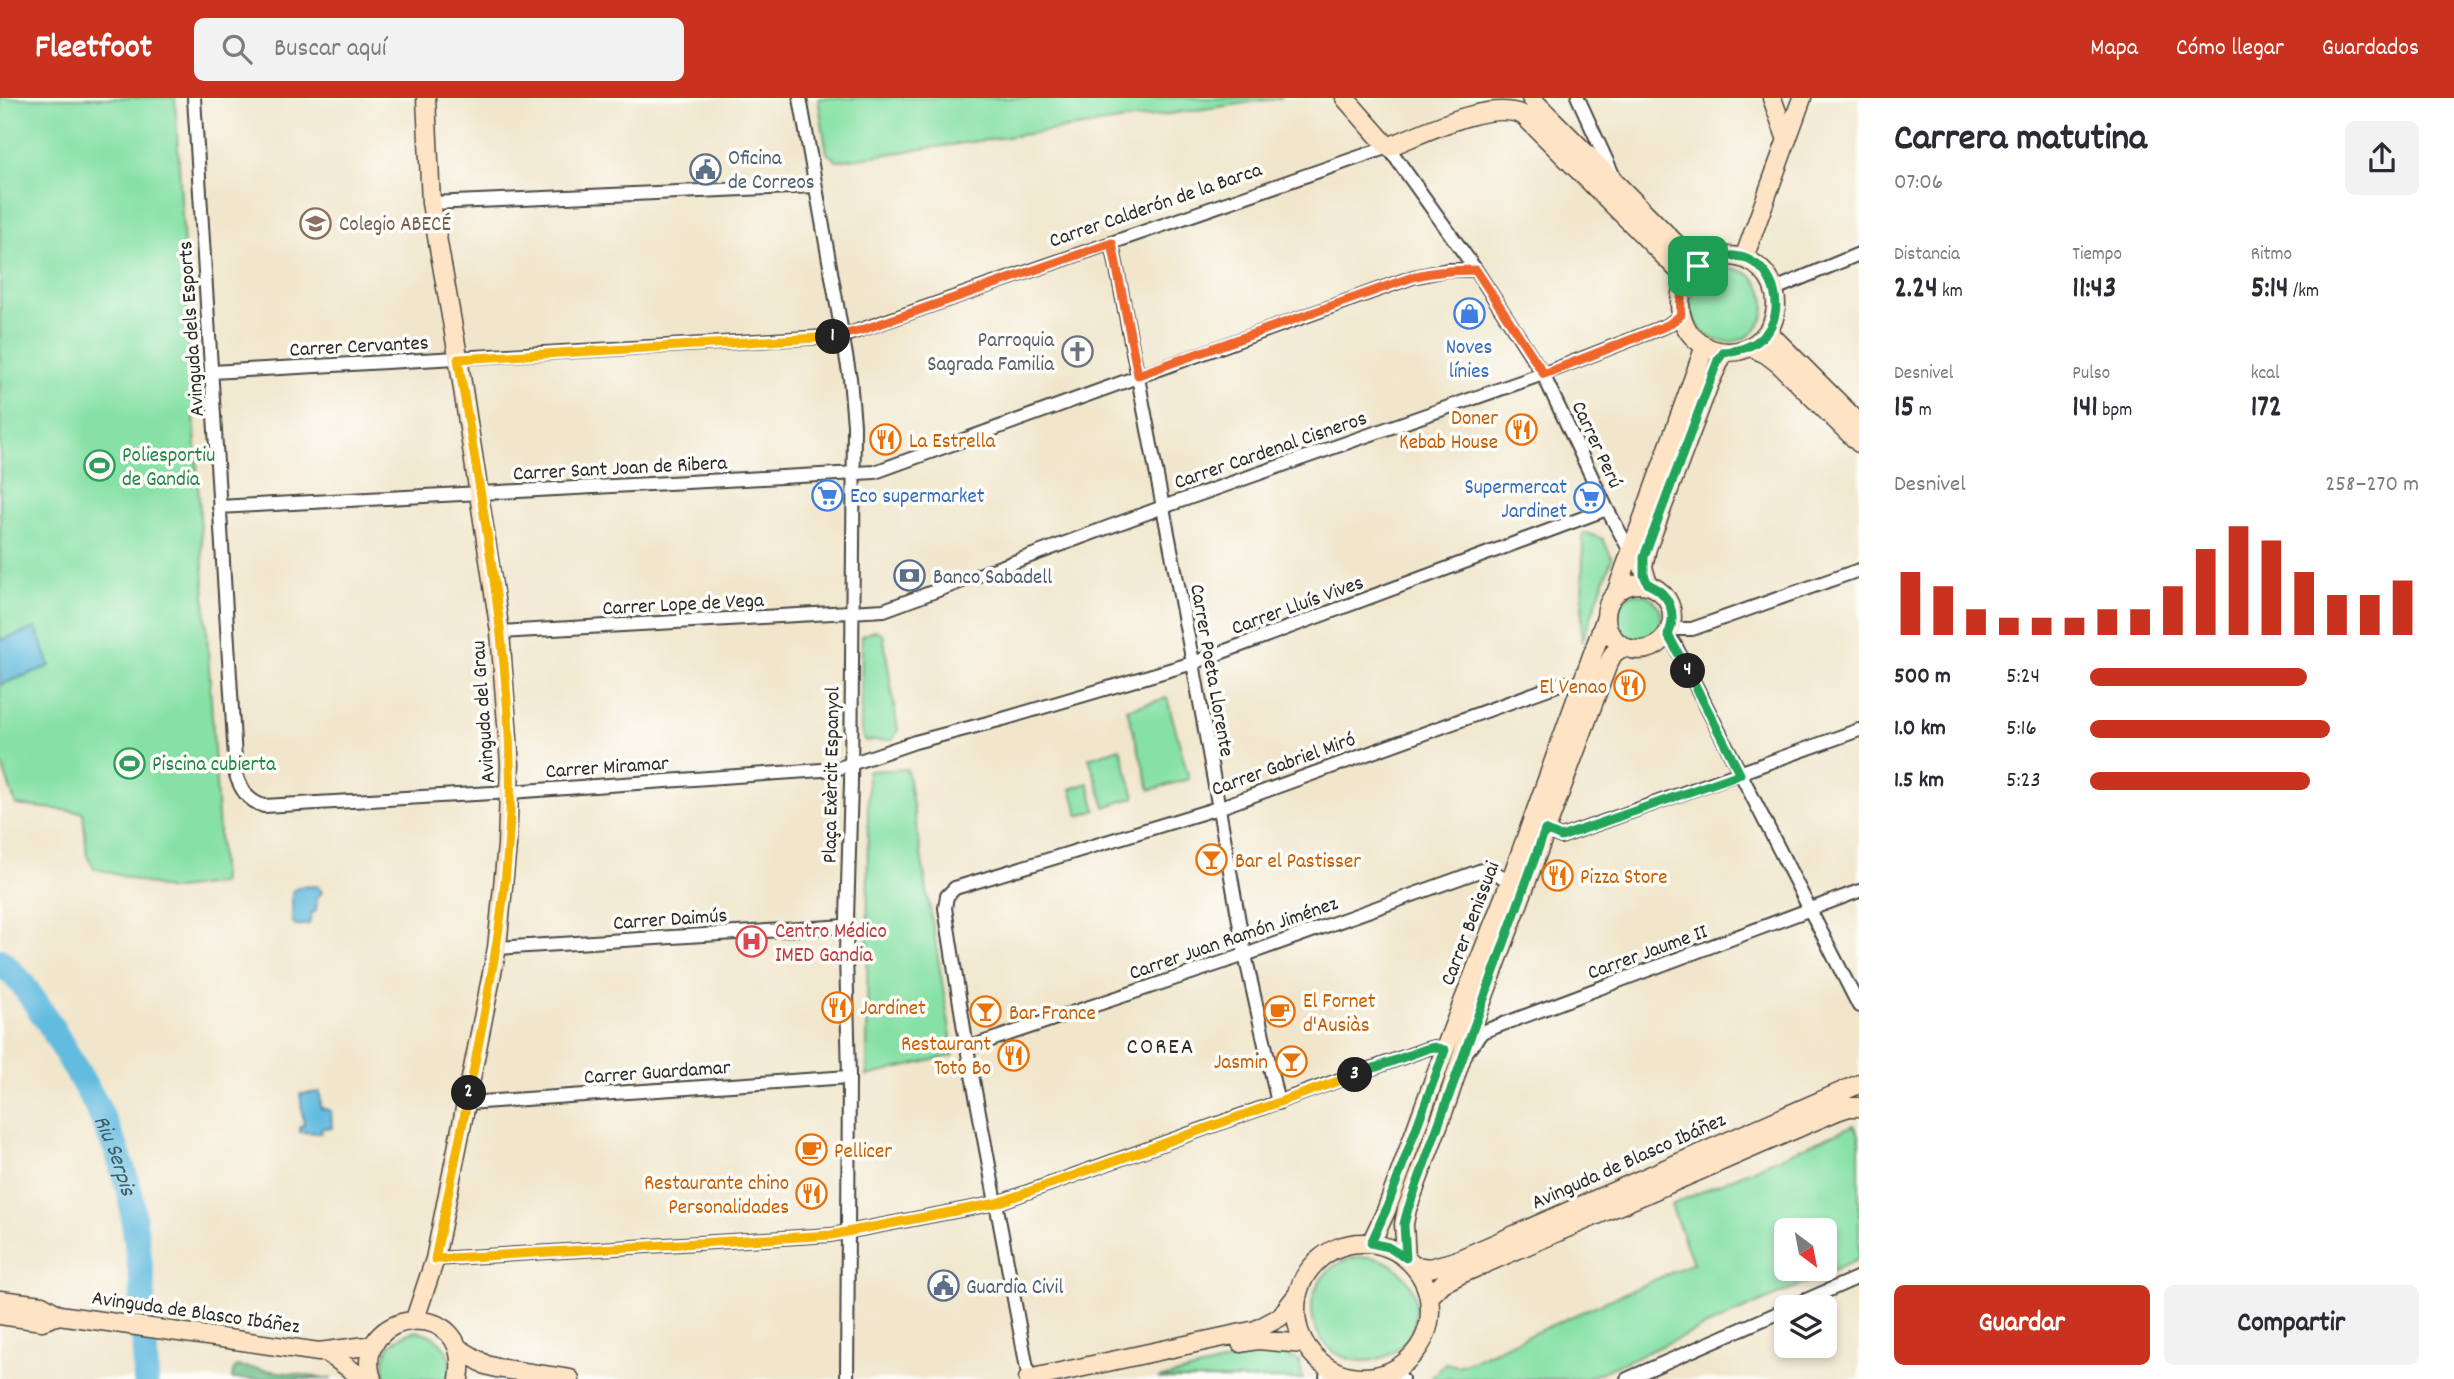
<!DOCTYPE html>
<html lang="es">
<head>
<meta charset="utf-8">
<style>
	:root { --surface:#fff; --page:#f2f2f3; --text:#2b2b33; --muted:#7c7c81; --accent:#c8321e }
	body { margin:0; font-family:Dekko,sans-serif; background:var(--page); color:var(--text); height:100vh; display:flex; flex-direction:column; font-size:26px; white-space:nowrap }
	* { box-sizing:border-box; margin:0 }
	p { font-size:23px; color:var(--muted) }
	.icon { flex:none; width:38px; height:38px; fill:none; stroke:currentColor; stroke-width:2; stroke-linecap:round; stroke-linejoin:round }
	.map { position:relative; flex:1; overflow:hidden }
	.side { display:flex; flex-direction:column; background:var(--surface); width:595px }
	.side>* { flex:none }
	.needle { width:46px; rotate:148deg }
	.fabs { position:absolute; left:1774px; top:1120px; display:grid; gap:14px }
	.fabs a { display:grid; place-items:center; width:63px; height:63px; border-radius:10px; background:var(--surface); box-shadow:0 4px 10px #0003; font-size:35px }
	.pin { position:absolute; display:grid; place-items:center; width:60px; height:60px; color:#fff; margin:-30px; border-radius:14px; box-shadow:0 4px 10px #0006 }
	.km { position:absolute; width:35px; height:35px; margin:-18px; border-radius:50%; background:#222; color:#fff; font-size:19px; line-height:35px; text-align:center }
	.round { display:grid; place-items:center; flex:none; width:74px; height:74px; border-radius:10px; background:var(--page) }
	.overview { display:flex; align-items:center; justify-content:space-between; height:119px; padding:0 35px }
	h1 { font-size:38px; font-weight:700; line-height:52px }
	.metrics { display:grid; grid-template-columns:repeat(3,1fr); gap:10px; height:119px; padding:7px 35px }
	.metrics div { display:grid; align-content:center }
	.metrics b { font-size:30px; font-weight:700 }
	.metrics small { font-size:19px; font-weight:400 }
	.metrics p { font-size:19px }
	.chart { height:196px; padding:14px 35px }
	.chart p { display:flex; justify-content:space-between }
	.chart svg { width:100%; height:126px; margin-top:7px; stroke:var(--accent); stroke-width:6 }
	.button { display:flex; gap:14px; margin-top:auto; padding:14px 35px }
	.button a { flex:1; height:80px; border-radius:10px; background:var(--accent); color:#fff; font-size:28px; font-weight:700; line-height:80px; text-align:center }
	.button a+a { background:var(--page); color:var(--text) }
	ul { padding:0 35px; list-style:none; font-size:23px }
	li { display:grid; grid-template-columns:112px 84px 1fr; align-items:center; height:52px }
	li i { height:18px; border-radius:9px; background:var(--accent) }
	header { display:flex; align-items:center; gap:42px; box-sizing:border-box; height:98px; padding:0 35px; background:var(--accent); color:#fff }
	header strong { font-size:33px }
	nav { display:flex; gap:38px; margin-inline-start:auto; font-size:24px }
	.search { width:490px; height:63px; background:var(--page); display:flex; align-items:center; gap:18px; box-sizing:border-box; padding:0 24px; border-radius:10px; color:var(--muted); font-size:26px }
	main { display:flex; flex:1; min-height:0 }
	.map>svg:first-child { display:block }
	.green { fill:#87e1a6; stroke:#598668; stroke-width:2; fill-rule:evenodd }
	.forest { fill:#6dbf8b; stroke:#4c755b; stroke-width:2 }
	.water { fill:#63bce0; stroke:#477486; stroke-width:2 }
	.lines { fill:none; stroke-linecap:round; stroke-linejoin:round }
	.river { stroke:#63bce0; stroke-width:26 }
	.street-casing { stroke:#494743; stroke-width:16 }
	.secondary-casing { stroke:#494743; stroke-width:21 }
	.street { stroke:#fff; stroke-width:12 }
	.secondary { stroke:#fee4c5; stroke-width:18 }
	.split-1-casing { stroke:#fff; stroke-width:14 }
	.split-2-casing { stroke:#fff; stroke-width:14 }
	.split-3-casing { stroke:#fff; stroke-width:14 }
	.split-4-casing { stroke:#fff; stroke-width:14 }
	.split-5-casing { stroke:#fff; stroke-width:14 }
	.split-1 { stroke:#f0652b; stroke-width:9 }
	.split-2 { stroke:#f5b400; stroke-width:9 }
	.split-3 { stroke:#f5b400; stroke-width:9 }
	.split-4 { stroke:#22a559; stroke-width:9 }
	.split-5 { stroke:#22a559; stroke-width:9 }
	.labels { text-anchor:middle; stroke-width:7; stroke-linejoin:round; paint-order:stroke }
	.service-label { font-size:21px; fill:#4e5e75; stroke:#fdfcf7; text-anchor:start }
	.street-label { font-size:21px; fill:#2b2b2b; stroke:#fdfcf7 }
	.education-label { font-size:21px; fill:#785e54; stroke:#fdfcf7; text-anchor:start }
	.worship-label { font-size:21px; fill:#5b616d; stroke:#fdfcf7; text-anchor:end }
	.shop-label { font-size:21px; fill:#366cbe; stroke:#fdfcf7 }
	.food-label { font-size:21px; fill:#c56008; stroke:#fdfcf7; text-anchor:start }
	.leisure-label { font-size:21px; fill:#27864d; stroke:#fdfcf7; text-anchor:start }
	.health-label { font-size:21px; fill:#be3a42; stroke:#fdfcf7; text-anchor:start }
	.neighbourhood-label { font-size:23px; letter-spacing:2px; fill:#2b2b2b; stroke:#fdfcf7 }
	.water-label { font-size:23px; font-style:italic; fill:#3f5e6a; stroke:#fdfcf7 }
</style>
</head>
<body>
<header>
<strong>Fleetfoot</strong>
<div class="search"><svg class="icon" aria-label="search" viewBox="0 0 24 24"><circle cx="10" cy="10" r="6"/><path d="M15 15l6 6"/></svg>Buscar aquí</div>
<nav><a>Mapa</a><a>Cómo llegar</a><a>Guardados</a></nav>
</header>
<main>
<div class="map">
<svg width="1859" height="1281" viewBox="0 0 1859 1281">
	<rect width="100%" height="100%" fill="#fdfcf7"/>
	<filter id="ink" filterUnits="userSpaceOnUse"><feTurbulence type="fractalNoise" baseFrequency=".0143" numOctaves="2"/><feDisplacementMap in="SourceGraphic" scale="14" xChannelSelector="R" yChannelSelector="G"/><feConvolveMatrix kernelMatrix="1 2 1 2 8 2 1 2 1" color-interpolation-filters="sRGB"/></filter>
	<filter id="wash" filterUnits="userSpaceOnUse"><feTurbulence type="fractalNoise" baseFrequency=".00686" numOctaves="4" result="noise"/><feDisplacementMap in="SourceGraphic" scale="28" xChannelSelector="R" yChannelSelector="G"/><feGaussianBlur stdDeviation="1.57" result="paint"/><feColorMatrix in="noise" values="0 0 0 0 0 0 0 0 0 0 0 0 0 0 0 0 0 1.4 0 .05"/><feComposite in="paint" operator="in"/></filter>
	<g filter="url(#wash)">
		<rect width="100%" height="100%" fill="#f1e6cc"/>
		<path class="green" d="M0,0H175L222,785L170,792L94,770L87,758L83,714L16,707L0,661Z
			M818,0H1282L837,63L827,55Z
			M1691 207a37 37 0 1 1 74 0a37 37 0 1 1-74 0Z
			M1586,435L1603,441L1612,460L1582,544L1583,436Z
			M1615 519a23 23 0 1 1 46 0a23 23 0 1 1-46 0Z
			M875,532L883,536L898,633L892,642L865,643L861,632L862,538Z
			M1167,600L1189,681L1150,692L1127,611Z
			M1120,650L1135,699L1105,709L1089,660Z
			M907,671L954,957L867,978L868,673Z
			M1088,685L1096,712L1079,718L1071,691Z
			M1854,1027L1859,1036V1161L1586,1281H1430L1445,1265L1457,1268L1464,1266L1693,1165L1671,1107ZM1787,1132H1825V1171H1787Z
			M1312 1211a52 52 0 1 1 104 0a52 52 0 1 1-104 0Z
			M417,1233C442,1238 455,1256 448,1281H386C379,1256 391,1238 417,1233Z
			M1273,1252L1299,1263L1303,1281H1158Z"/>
		<path class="forest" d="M236,1268L332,1281H232L233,1274Z"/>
		<path class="water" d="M36,530L50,568L0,587V542Z
			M317,788L322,794L317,800L316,813L312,815L309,826L296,828L292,823V793L300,789Z
			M320,994L321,1010L331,1013L332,1030H322L321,1035L300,1034V1028L304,1027L300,996Z"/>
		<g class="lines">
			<path class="river" id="s1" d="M0,863L21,884L49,925L97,1008L117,1053L130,1095L142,1182L146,1281"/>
		</g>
	</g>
	<g filter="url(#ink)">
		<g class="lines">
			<defs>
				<path id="street" d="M194,0C209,226 222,451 236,677C241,692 248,703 264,708L510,694L836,671L915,644L1003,621L1193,565L1607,411
					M800,0L850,280L854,327L851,685L846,855L849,979L847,1281
					M1578,0L1615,81
					M431,105L814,88
					M1112,145L1193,565L1245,857L1278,1005
					M1775,191L1859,156
					M212,274L843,238L1388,49L1476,172L1543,276L1607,411L1630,453
					M219,409L875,374L1413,179L1447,172H1476
					M1671,531H1692L1859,472
					M500,534L884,512L1163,409L1543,276L1668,227L1681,217
					M1667,537L1675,547L1859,908
					M1545,732L1561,739L1859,632
					M497,850L846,828
					M967,950L1245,857L1482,772L1492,773L1510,784
					M1468,952L1482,934L1859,793
					M467,1005L849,979
					M435,1161L831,1137L997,1105L1426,951L1434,949L1445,952
					M1790,1209L1859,1179
					M1396,1271L1402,1281
					M1029,1281L967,950L945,810L947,798L955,790L1218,710L1563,585L1581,586
					M1326,1281L1327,1269
					M1627,1281L1787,1211"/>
				<path id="secondary" d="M1345,0L1388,49C1422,36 1489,1 1523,17L1687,181
					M1531,0L1698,168
					M1772,0L1787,42
					M1680 206a48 48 0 1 1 96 0a48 48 0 1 1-96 0Z
					M1744,160L1802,0
					M1768,234L1859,325
					M1751,249L1766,256L1779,266L1859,345
					M1606 519a33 33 0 1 1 66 0a33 33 0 1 1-66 0Z
					M1648,486L1643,469L1647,450L1709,286L1724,254
					M1616,495L1705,248
					M1296 1212a67 67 0 1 1 134 0a67 67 0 1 1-134 0Z
					M1371,1145L1386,1113L1449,940L1510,784L1606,519
					M1406,1160L1404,1126L1407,1111L1448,1001L1465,949L1607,568L1613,556L1624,548
					M1414,1168L1430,1170L1455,1163L1859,986
					M1429,1199L1443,1185L1461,1176L1837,1013L1849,1009H1859
					M0,1202L42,1207L59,1217L319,1254L374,1247
					M0,1217L42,1223L59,1217
					M415,1221L435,1161L497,850L507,747L510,666L500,534L457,252L431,105L426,0
					M1241,1245L1258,1242L1304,1246
					M458,1250L486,1267L497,1270L570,1281
					M326,1254L364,1281
					M372,1281C349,1212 474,1195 459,1281
					M1028,1281L1256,1232L1280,1219L1297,1197"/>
			</defs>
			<use href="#street" class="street-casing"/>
			<use href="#secondary" class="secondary-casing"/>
			<use href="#street" class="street"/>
			<use href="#secondary" class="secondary"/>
		</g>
	</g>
	<g class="lines" filter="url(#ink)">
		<defs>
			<path id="split-1" d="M833,239L862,232L1112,145L1138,277L1413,179C1434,173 1454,172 1476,172L1544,276L1668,227L1681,217C1679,197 1683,182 1698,168"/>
			<path id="split-2" d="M469,995C490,887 514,776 510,665C507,530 480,394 458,261L833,239"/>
			<path id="split-3" d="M469,995L435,1161L831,1137L997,1105L1355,977"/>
			<path id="split-4" d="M1355,977L1426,951L1434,949L1445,952L1386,1112L1371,1145L1388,1149L1406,1160L1404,1126L1408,1111L1545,732L1561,739L1740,676L1688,573"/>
			<path id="split-5" d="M1688,573L1668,537C1678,515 1669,495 1648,486L1644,477V459L1718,262L1724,254C1814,248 1775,122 1698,168"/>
		</defs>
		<use href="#split-1" class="split-1-casing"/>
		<use href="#split-2" class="split-2-casing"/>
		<use href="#split-3" class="split-3-casing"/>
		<use href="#split-4" class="split-4-casing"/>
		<use href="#split-5" class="split-5-casing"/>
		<use href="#split-1" class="split-1"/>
		<use href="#split-2" class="split-2"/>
		<use href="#split-3" class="split-3"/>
		<use href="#split-4" class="split-4"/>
		<use href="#split-5" class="split-5"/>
	</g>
	<defs>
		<symbol id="civic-ring" viewBox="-11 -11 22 22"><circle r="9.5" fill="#fdfcf7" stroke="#5c6f8a" stroke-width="1.5"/><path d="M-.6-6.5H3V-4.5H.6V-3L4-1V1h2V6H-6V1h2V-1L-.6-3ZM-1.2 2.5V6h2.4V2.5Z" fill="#5c6f8a"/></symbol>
		<symbol id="school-ring" viewBox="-11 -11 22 22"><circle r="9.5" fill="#fdfcf7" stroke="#8d6e63" stroke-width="1.5"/><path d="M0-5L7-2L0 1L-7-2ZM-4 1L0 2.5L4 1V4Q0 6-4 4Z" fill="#8d6e63"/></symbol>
		<symbol id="shop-ring" viewBox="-11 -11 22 22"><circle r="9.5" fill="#fdfcf7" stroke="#3f7fe0" stroke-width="1.5"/><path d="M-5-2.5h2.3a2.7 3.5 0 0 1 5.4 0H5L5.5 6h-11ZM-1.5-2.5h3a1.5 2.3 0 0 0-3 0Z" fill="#3f7fe0"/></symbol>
		<symbol id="church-ring" viewBox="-11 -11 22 22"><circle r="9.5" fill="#fdfcf7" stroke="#6b7280" stroke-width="1.5"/><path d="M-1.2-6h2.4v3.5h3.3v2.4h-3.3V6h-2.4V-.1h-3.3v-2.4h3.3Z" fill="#6b7280"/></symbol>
		<symbol id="restaurant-ring" viewBox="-11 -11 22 22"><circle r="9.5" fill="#fdfcf7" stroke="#e8710a" stroke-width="1.5"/><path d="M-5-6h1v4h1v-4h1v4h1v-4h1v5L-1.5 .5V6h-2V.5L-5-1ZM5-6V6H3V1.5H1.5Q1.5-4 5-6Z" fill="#e8710a"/></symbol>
		<symbol id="stadium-ring" viewBox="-11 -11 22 22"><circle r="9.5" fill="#fdfcf7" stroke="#2e9e5b" stroke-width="1.5"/><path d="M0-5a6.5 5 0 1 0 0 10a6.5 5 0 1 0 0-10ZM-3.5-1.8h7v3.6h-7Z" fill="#2e9e5b"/></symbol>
		<symbol id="supermarket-ring" viewBox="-11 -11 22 22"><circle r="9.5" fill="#fdfcf7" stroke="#3f7fe0" stroke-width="1.5"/><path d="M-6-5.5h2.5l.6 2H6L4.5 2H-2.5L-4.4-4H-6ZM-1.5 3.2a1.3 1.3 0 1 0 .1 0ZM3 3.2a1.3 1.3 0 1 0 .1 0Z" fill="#3f7fe0"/></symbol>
		<symbol id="bank-ring" viewBox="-11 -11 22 22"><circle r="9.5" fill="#fdfcf7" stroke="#5c6f8a" stroke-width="1.5"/><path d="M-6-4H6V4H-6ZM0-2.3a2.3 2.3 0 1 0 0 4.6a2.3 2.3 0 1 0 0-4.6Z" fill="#5c6f8a"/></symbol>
		<symbol id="bar-ring" viewBox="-11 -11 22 22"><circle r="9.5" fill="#fdfcf7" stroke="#e8710a" stroke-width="1.5"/><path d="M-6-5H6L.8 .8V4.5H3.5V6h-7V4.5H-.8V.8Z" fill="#e8710a"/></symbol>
		<symbol id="hospital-ring" viewBox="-11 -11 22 22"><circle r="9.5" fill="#fdfcf7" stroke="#e0444e" stroke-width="1.5"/><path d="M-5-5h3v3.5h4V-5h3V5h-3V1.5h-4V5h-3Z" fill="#e0444e"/></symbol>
		<symbol id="cafe-ring" viewBox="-11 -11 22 22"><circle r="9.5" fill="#fdfcf7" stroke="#e8710a" stroke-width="1.5"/><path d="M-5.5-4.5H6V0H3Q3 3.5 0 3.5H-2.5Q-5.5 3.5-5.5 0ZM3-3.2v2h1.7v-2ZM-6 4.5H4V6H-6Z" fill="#e8710a"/></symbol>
	</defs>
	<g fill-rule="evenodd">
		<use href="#civic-ring" x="688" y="54" width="35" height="35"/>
		<use href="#school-ring" x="298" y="108" width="35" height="35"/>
		<use href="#shop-ring" x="1452" y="198" width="35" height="35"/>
		<use href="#church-ring" x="1060" y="236" width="35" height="35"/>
		<use href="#restaurant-ring" x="1504" y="314" width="35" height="35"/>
		<use href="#restaurant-ring" x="868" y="324" width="35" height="35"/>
		<use href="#stadium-ring" x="82" y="350" width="35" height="35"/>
		<use href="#supermarket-ring" x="810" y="380" width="35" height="35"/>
		<use href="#supermarket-ring" x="1572" y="382" width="35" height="35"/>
		<use href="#bank-ring" x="892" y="460" width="35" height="35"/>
		<use href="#restaurant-ring" x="1612" y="570" width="35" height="35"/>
		<use href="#stadium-ring" x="112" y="648" width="35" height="35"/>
		<use href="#bar-ring" x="1194" y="744" width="35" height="35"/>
		<use href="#restaurant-ring" x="1540" y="760" width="35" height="35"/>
		<use href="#hospital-ring" x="734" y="826" width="35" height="35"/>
		<use href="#restaurant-ring" x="820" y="892" width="35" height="35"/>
		<use href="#bar-ring" x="968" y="896" width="35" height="35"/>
		<use href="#cafe-ring" x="1262" y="896" width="35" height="35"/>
		<use href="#restaurant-ring" x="996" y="940" width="35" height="35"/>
		<use href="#bar-ring" x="1274" y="946" width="35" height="35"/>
		<use href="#cafe-ring" x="794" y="1034" width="35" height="35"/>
		<use href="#restaurant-ring" x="794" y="1078" width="35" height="35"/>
		<use href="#civic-ring" x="926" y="1170" width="35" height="35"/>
	</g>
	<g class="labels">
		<g class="service-label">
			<text x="728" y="66">Oficina<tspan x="728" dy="24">de Correos</tspan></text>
			<text x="933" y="485">Banco Sabadell</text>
			<text x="966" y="1195">Guardia Civil</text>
		</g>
		<g class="street-label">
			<text transform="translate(1155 106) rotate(-19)" y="7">Carrer Calderón de la Barca</text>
			<text transform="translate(190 231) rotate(-94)" y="7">Avinguda dels Esports</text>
			<text transform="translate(359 247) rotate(-3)" y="7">Carrer Cervantes</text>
			<text transform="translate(1598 346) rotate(65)" y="7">Carrer Perú</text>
			<text transform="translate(1270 351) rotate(-19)" y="7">Carrer Cardenal Cisneros</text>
			<text transform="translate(620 369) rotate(-3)" y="7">Carrer Sant Joan de Ribera</text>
			<text transform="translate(683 505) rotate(-3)" y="7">Carrer Lope de Vega</text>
			<text transform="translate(1297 506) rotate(-20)" y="7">Carrer Lluís Vives</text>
			<text transform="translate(1213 572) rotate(80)" y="7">Carrer Poeta Llorente</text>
			<text transform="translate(482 614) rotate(-94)" y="7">Avinguda del Grau</text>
			<text transform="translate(1283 665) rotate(-20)" y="7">Carrer Gabriel Miró</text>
			<text transform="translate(607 668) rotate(-4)" y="7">Carrer Miramar</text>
			<text transform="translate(830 677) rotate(-89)" y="7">Plaça Exèrcit Espanyol</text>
			<text transform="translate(670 820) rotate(-4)" y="7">Carrer Daimús</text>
			<text transform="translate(1469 825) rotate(-69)" y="7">Carrer Benissuai</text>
			<text transform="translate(1233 839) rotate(-19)" y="7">Carrer Juan Ramón Jiménez</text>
			<text transform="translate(1647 853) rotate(-20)" y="7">Carrer Jaume II</text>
			<text transform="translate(657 973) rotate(-4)" y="7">Carrer Guardamar</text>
			<text transform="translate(1628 1062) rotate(-24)" y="7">Avinguda de Blasco Ibáñez</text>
			<text transform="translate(196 1213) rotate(8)" y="7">Avinguda de Blasco Ibáñez</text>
		</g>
		<g class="education-label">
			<text x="339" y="132">Colegio ABECÉ</text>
		</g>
		<g class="worship-label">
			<text x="1054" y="248">Parroquia<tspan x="1054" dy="24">Sagrada Familia</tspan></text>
		</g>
		<g class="shop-label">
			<text x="1469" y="255">Noves<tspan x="1469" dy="24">línies</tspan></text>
			<text x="1567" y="395" text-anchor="end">Supermercat<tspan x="1567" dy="24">Jardinet</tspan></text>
			<text x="850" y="404" text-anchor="start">Eco supermarket</text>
		</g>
		<g class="food-label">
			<text x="1498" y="326" text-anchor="end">Doner<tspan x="1498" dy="24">Kebab House</tspan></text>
			<text x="909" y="349">La Estrella</text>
			<text x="1607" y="595" text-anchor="end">El Venao</text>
			<text x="1235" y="769">Bar el Pastisser</text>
			<text x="1580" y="785">Pizza Store</text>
			<text x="1303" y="909">El Fornet<tspan x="1303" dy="24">d'Ausiàs</tspan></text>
			<text x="860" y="916">Jardinet</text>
			<text x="1009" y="921">Bar France</text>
			<text x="991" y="952" text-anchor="end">Restaurant<tspan x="991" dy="24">Toto Bo</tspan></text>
			<text x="1268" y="970" text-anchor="end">Jasmin</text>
			<text x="834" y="1059">Pellicer</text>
			<text x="789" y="1091" text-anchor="end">Restaurante chino<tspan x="789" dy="24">Personalidades</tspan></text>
		</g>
		<g class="leisure-label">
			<text x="122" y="363">Poliesportiu<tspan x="122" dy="24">de Gandia</tspan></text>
			<text x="152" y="672">Piscina cubierta</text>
		</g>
		<g class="health-label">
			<text x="775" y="839">Centro Médico<tspan x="775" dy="24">IMED Gandia</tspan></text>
		</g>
		<g class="neighbourhood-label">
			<text x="1161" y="955">COREA</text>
		</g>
		<g class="water-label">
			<text dy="8" stroke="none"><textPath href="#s1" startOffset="228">Riu Serpis</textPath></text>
		</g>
	</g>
</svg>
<div class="fabs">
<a><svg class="needle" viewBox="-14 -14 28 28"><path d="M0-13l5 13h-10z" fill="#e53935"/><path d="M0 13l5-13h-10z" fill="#7c7c81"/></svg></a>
<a><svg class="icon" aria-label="layers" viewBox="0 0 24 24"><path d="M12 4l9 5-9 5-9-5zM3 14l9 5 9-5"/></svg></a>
</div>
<div class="pin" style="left:1698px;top:168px;background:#1e9e55"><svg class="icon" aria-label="arrive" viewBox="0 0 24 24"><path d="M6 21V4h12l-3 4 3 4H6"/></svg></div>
<b class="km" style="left:833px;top:239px">1</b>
<b class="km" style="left:469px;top:995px">2</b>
<b class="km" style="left:1355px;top:977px">3</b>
<b class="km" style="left:1688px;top:573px">4</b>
</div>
<section class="side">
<div class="overview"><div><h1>Carrera matutina</h1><p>07:06</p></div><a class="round"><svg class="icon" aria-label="share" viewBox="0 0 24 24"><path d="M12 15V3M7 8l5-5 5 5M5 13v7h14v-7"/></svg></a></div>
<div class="metrics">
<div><p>Distancia</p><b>2.24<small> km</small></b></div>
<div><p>Tiempo</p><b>11:43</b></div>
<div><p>Ritmo</p><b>5:14<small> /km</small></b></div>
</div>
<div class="metrics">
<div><p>Desnivel</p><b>15<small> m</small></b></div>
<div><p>Pulso</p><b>141<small> bpm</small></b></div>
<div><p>kcal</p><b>172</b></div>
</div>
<div class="chart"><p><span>Desnivel</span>258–270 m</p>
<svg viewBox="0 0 160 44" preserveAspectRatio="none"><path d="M5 44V22M15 44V27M25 44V35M35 44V38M45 44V38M55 44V38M65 44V35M75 44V35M85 44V27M95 44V14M105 44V6M115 44V11M125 44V22M135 44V30M145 44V30M155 44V25"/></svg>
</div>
<ul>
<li><b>500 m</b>5:24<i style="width:66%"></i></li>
<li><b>1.0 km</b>5:16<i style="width:73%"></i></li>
<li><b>1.5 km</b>5:23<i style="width:67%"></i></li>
</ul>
<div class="button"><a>Guardar</a><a>Compartir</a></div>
</section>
</main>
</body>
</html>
